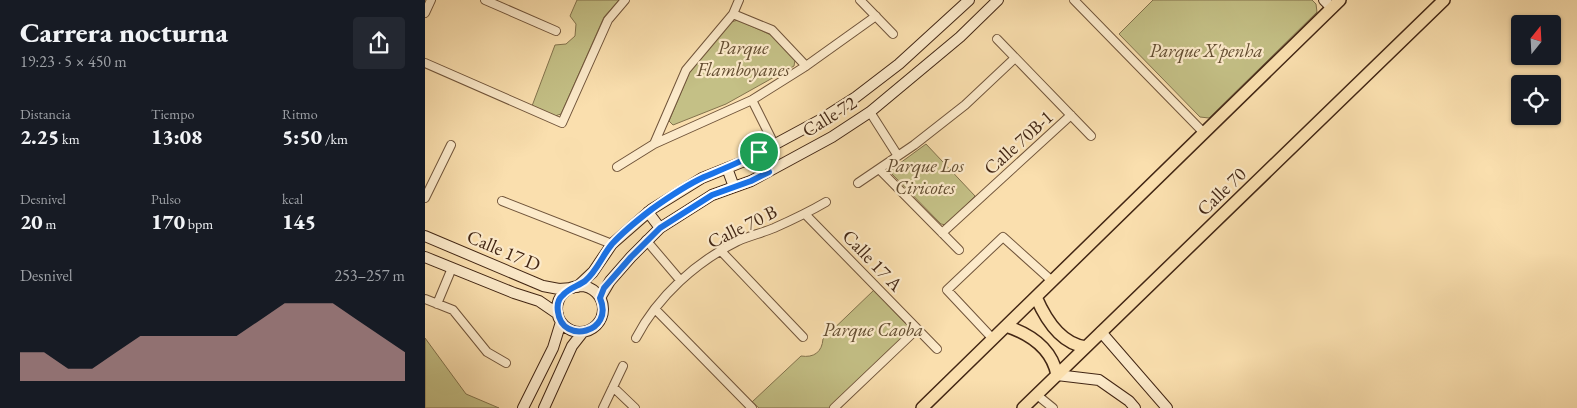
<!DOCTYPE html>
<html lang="es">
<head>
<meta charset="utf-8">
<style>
	:root { --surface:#171b24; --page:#242831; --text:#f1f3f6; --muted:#9ea1a6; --accent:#c59692 }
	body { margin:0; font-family:"EB Garamond",serif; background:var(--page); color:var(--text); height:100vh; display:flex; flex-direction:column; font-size:19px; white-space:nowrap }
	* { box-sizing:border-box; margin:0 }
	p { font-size:16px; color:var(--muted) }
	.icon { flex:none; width:28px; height:28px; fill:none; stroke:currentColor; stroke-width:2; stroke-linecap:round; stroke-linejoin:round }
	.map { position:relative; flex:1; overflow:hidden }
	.drawer { display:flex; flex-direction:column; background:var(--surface); width:425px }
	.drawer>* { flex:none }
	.needle { width:32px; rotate:18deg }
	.controls { position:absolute; left:1086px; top:15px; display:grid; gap:10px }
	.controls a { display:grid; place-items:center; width:50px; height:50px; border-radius:5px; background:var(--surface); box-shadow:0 1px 4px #0004; font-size:25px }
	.pin { position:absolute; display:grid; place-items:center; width:42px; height:42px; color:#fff; margin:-21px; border:2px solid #fff; border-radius:50%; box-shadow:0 1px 5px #0007 }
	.round { display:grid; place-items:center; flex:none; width:52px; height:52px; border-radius:5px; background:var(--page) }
	.overview { display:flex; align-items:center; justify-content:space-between; height:85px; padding:0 20px }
	h1 { font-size:28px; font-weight:800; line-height:38px }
	.stats { display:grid; grid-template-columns:repeat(3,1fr); gap:8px; height:85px; padding:5px 20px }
	.stats div { display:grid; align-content:center }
	.stats b { font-size:21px; font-weight:800 }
	.stats small { font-size:14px; font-weight:400 }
	.stats p { font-size:14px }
	.chart { height:140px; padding:10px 20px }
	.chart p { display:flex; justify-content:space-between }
	.chart svg { width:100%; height:90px; margin-top:5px; fill:var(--accent); opacity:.7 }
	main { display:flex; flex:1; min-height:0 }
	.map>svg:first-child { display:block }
	.green { fill:#c4c086; stroke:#83734d }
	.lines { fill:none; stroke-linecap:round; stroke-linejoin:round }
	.street-casing { stroke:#70543a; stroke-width:10 }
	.secondary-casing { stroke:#422614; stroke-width:12 }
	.primary-casing { stroke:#422614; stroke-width:14 }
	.street { stroke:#fceaca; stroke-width:8 }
	.secondary { stroke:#fceaca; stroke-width:10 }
	.primary { stroke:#fadfae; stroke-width:11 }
	.route-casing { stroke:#fff; stroke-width:10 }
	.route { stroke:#1a73e8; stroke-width:6 }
	.labels { text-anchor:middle; stroke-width:4.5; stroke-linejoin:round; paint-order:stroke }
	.park-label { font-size:19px; font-style:italic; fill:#624c30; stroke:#fceaca }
	.street-label { font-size:19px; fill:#422614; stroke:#fceaca }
</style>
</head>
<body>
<main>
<section class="drawer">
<div class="overview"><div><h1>Carrera nocturna</h1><p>19:23 · 5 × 450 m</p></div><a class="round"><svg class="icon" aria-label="share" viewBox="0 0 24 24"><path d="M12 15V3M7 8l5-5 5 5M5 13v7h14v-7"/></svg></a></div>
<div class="stats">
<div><p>Distancia</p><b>2.25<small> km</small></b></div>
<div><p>Tiempo</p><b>13:08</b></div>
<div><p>Ritmo</p><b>5:50<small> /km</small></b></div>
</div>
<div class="stats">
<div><p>Desnivel</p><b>20<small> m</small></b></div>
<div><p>Pulso</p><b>170<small> bpm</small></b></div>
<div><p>kcal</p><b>145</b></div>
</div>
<div class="chart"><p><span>Desnivel</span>253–257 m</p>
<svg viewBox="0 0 160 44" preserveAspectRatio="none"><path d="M0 44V30L10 30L20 38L30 38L40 30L50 22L60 22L70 22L80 22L90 22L100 14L110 6L120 6L130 6L140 14L150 22L160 30V44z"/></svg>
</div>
</section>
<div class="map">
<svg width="1152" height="408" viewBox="0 0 1152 408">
	<rect width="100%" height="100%" fill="#fadfae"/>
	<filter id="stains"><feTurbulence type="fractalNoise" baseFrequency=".004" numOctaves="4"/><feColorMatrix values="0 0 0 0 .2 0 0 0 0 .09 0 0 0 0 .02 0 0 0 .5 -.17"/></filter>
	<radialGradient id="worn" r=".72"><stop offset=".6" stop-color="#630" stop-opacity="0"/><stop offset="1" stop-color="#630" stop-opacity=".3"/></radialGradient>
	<path class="green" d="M152,0H194L179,17L136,114L130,116L107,106L130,45L141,44L150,36L151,24L145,16Z
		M728,0H887L891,4L892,12L784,118L775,117L694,34Z
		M313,20L346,35L370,60L369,66L301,104L248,125L244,121L265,71L306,22Z
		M501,144L550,196L521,225L516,224L467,174V169Z
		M449,290L483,326V332L404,408H334L327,402L376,356C389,358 397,352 398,339Z
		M0,338L41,394L74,408H0Z"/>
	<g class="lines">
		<defs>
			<path id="street" d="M60,0L131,31
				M435,0L468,34
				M649,0L779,133
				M0,13L6,0
				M308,14L347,30L381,66
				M572,39L666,136
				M0,63L137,123L183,20L200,0
				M327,100L349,144
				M445,112L473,156
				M229,144L261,70L308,14L314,0
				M192,167L229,144L327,100L381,66L451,16
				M454,169L534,250
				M433,183L489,145L540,105L590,58
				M0,198L26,145
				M77,201L187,244
				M380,214L512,349
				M517,233L646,115
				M221,240L255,280
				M296,251L378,337
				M0,299L28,310L62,352L81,363
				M12,304L27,268
				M230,309L327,408
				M211,338C233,296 271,262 313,241C324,236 337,233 349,228C367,220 384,212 401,202
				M568,339L522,290L578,237L627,281
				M188,387L210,408
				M612,395L628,408
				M178,408L198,366
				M409,408L492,329"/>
			<path id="secondary" d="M899,0L907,8
				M334,152L344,171
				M302,168L309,187
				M223,212L235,228
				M0,236L118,286L134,289L147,288
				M0,257L89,293L114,301L133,314
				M132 309a23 23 0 1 1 46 0a23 23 0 1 1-46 0Z
				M152,287L168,272L187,244L227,209L277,178L317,162L395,120L431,97L474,64L544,0
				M175,298L185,281L206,257L235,228L287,195L326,181L407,137L445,112L535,37L573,0
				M676,332L742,408
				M632,375L674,380L704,401L710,408
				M98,408L128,348L136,322
				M119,408L147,346L158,332"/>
			<path id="primary" d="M611,297C620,318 636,344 661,347
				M581,326C605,334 627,349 632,375
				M497,408L915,0
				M598,408L1019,0"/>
		</defs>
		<use href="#street" class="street-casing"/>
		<use href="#secondary" class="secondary-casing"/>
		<use href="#primary" class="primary-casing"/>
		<use href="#street" class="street"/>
		<use href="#secondary" class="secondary"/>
		<use href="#primary" class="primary"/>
	</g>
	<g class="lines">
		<defs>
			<path id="route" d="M334,152L344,172L326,181L287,195L235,228L206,257L179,288L175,298C190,333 137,345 133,312C132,306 133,299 138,295C144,288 153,286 160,281C172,271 177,256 187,244C198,232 214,219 227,209C241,199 264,184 279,177C298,169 316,162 334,152Z"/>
		</defs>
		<use href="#route" class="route-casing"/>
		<use href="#route" class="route"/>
	</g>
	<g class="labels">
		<g class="park-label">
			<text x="318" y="54">Parque<tspan x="318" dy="22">Flamboyanes</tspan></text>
			<text x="781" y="57">Parque X'penha</text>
			<text x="500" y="172">Parque Los<tspan x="500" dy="22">Ciricotes</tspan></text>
			<text x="448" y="336">Parque Caoba</text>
		</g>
		<g class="street-label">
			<text transform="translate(404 116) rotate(-32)" y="7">Calle 72</text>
			<text transform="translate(593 142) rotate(-42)" y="7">Calle 70B-1</text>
			<text transform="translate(796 191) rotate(-44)" y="7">Calle 70</text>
			<text transform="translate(317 226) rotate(-26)" y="7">Calle 70 B</text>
			<text transform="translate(79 250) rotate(23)" y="7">Calle 17 D</text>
			<text transform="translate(448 260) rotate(46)" y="7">Calle 17 A</text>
		</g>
	</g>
	<rect width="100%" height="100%" filter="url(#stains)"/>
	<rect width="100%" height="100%" fill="url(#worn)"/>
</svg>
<div class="controls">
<a><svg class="needle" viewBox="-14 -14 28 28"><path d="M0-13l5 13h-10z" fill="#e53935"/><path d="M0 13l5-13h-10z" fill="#9ea1a6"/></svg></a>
<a><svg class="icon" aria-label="locate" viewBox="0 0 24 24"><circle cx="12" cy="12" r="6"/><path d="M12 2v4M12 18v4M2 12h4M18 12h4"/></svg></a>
</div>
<div class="pin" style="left:334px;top:152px;background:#1e9e55"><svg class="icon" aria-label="arrive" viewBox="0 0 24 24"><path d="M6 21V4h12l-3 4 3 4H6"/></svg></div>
</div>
</main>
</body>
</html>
